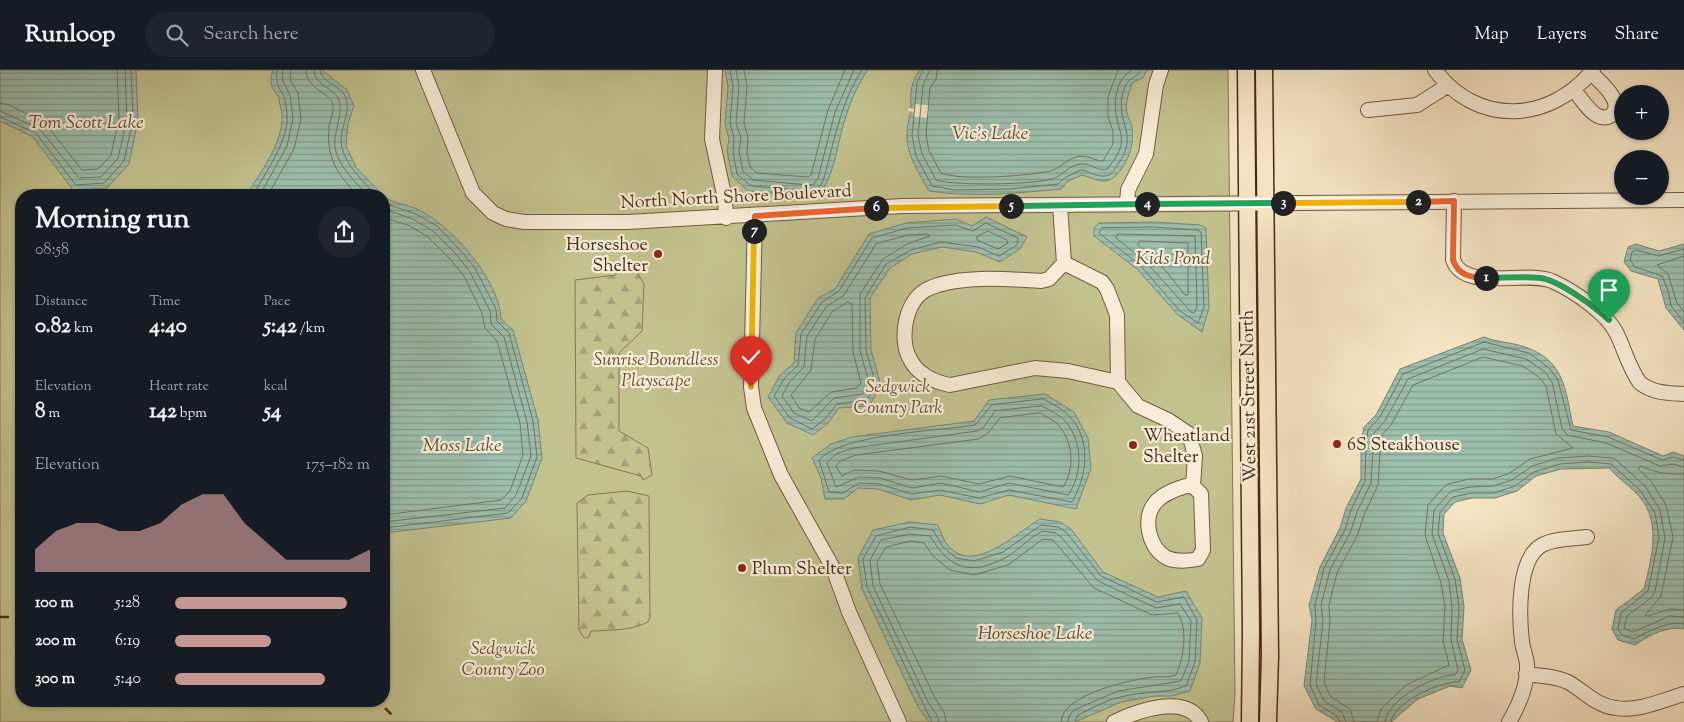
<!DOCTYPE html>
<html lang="en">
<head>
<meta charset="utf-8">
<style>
	:root { --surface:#171b24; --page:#20242c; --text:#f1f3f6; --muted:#9ea1a6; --line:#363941; --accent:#c59692 }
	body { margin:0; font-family:"Sorts Mill Goudy",serif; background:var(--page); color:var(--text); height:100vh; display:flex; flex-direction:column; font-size:19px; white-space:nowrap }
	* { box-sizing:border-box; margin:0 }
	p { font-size:16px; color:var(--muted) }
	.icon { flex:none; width:28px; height:28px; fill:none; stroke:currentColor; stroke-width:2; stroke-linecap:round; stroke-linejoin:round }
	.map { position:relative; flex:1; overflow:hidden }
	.panel { position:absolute; left:15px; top:119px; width:375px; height:518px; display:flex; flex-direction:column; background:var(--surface); border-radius:20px; box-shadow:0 1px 4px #0004 }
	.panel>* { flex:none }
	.fabs { position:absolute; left:1614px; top:15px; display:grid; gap:10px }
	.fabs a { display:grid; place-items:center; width:55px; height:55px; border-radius:50%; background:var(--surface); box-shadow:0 1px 4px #0004; font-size:25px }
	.pin { position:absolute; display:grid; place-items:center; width:42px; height:42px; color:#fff; margin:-51px -21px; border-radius:50% 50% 50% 0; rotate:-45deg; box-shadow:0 0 5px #0007 }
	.pin .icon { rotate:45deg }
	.km { position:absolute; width:25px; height:25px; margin:-12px; border-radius:50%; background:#222; color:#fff; font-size:14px; line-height:25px; text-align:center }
	.round { display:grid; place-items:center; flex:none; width:52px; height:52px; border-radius:26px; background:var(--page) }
	.head { display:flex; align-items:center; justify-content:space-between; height:85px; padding:0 20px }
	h1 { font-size:28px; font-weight:700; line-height:38px }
	.stats { display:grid; grid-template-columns:repeat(3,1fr); gap:8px; height:85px; padding:5px 20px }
	.stats div { display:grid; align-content:center }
	.stats b { font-size:21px; font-weight:700 }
	.stats small { font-size:14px; font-weight:400 }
	.stats p { font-size:14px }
	.chart { height:140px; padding:10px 20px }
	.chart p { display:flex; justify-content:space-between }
	.chart svg { width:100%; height:90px; margin-top:5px; fill:var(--accent); opacity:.7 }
	ul { padding:0 20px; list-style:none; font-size:16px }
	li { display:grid; grid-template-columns:80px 60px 1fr; align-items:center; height:38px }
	li i { height:12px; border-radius:6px; background:var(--accent) }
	header { display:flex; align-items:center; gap:30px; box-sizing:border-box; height:70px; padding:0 25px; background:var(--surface); border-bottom:1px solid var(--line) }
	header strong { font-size:24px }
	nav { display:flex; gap:28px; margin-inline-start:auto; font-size:18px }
	.search { width:350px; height:45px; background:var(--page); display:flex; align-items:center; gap:12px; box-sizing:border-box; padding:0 18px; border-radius:28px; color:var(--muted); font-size:19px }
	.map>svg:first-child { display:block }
	.green { fill:#c2c28f; stroke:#867651; fill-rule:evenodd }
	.forest { fill:url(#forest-firs); stroke:#867651 }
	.water { fill:url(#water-rules); stroke:#7b8370 }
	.pier { fill:#f5e4c3 }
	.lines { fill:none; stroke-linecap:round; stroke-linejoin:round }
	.shore { stroke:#737460; stroke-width:1 }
	.minor-casing { stroke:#74583f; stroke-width:16 }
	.major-casing { stroke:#492913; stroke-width:19 }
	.minor { stroke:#f8edd8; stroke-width:14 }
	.major { stroke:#f5e4c3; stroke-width:16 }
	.rail { stroke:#492913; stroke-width:2.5; stroke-dasharray:9 9; stroke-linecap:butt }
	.split-1-casing { stroke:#fff; stroke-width:10 }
	.split-2-casing { stroke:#fff; stroke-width:10 }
	.split-3-casing { stroke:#fff; stroke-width:10 }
	.split-4-casing { stroke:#fff; stroke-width:10 }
	.split-5-casing { stroke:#fff; stroke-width:10 }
	.split-6-casing { stroke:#fff; stroke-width:10 }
	.split-7-casing { stroke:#fff; stroke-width:10 }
	.split-8-casing { stroke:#fff; stroke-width:10 }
	.split-1 { stroke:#22a559; stroke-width:6 }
	.split-2 { stroke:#f0652b; stroke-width:6 }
	.split-3 { stroke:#f5b400; stroke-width:6 }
	.split-4 { stroke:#22a559; stroke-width:6 }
	.split-5 { stroke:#22a559; stroke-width:6 }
	.split-6 { stroke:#f5b400; stroke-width:6 }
	.split-7 { stroke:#f0652b; stroke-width:6 }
	.split-8 { stroke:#f5b400; stroke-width:6 }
	.poi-dot { fill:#8f2418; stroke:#f8edd8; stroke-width:2 }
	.labels { text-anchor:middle; stroke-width:4.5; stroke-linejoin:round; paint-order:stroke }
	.street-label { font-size:18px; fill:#492913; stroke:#f8edd8 }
	.poi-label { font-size:18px; fill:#492913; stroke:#f8edd8; text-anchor:start }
	.park-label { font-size:18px; font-style:italic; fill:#674f32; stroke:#f8edd8 }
	.water-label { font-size:19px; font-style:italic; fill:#5e4e3a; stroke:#f8edd8 }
</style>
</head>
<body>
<header>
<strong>Runloop</strong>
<div class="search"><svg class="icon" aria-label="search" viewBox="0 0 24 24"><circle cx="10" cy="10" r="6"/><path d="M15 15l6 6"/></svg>Search here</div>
<nav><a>Map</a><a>Layers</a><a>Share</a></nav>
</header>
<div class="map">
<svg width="1684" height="652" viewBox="0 0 1684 652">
	<defs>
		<pattern id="forest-firs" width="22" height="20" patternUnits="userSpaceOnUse" patternTransform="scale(1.25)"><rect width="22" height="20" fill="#c2c28f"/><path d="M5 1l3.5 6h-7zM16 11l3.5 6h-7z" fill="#a09e74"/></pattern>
		<pattern id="water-rules" width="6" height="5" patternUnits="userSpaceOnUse" patternTransform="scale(1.25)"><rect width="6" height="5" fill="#9dbfae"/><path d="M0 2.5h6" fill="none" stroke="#829b8c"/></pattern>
	</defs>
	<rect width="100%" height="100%" fill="#f5e4c3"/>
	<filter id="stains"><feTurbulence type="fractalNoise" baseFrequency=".004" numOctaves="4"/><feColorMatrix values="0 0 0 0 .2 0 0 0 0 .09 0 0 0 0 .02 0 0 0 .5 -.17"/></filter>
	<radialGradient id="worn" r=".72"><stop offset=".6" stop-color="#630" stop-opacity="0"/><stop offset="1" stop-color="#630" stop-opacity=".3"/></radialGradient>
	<path class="green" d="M0,0H1228L1235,626L1233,652H0ZM21,125H384V630H21Z"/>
	<path class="forest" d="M632,193L644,214L642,261L619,283V361L648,378L652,405L643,410L641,406L576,388L575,210L616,205V194Z
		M627,421L649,426L650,547L648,552C630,561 610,560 591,561L589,567L584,568L579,560L577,433L588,425Z"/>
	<path class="water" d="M0,0H136L138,50L129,94L107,118L73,120L33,67L0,51Z
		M273,0H322L347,20L354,36L348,53L346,76L356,97L383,125H247C260,102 283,74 282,46C282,40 279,35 279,27C271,19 269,11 273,0Z
		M725,0H868C858,14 851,30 846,46C837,72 836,102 820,124L808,126L748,121L732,106L727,80L729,69L725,53L728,17Z
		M920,0H1147L1143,8L1132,13C1129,23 1125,33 1127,43C1128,48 1132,53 1132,58C1134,73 1130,86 1122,98C1109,117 1101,111 1082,105L1068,111L1061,119C1017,123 973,128 929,121C919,103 906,85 907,63C907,54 911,45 911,36C910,22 911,12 920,0Z
		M384,126C392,134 408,134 419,140C452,156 500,211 501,249L513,260L538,350L542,388L526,431L511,448L384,463Z
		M986,147L1027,167L1020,179L1000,192L976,182L942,177L912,184L890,198L870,228L871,280L881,316L869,336L839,338L828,353L813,365L787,353L768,327L780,305L794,293L796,263L818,228L835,219L869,164L906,153L956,149L972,156Z
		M1154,152L1200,155L1206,158L1209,238L1202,262L1177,244L1137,199L1094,166V158L1099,153Z
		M1636,174L1659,181L1684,174V260L1666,238L1658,209L1631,201L1624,192L1628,177Z
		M1484,267C1496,272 1509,272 1522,276C1565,289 1565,319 1573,356L1609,362L1663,386L1673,382L1684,386V559C1666,556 1650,565 1635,575L1618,570L1612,559L1616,540L1644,519C1652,487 1663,448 1635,422C1627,414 1617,407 1609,398L1561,399L1536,406L1517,421L1495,428H1472L1455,432L1444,444L1443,463L1460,508L1464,537L1462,569L1471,600L1462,618L1450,616L1418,629L1391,652L1336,651L1316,639L1304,616L1312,550L1309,535L1320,497L1340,458L1346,438L1361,409V373L1364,357L1376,345L1400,299Z
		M1045,324L1074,342L1088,368L1091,398L1076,439L1009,425L980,434L940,425L911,430L878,419L858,418L844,429H825L821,408L812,388L831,374L852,367L974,351L989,330Z
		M1040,449L1060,452L1071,459L1103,502L1158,527L1186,521L1202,548L1200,593L1190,621L1172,626H1155L1121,632L1075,652H929L918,637L862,519L858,488L873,460L910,452L938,455C940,461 943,468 946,473C971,508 1016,463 1040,449Z"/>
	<path class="pier" d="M915,34L929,35L928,48L914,47V42L908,41V38L914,39Z"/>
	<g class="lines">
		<path class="shore" d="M306,0C307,21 330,21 333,35C334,41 330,51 329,57C326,88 337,103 357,125
			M314,0C314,15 332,17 338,28C345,39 333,63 335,77C338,96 355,112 368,125
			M320,0C321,12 338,15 344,24C354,41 337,60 342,78C347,97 363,111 376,125
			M730,0L733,17L730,53L734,68L733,82L737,104L751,116L808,121L817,120L823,111C834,74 840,33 862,0
			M736,0L739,16L736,53L741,68L739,82L743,101L753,110L808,115L814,114L818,108L835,42L854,0
			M744,0L747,16L744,53L748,67L747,83L750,97L757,103L808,107L811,105L828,40L845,0
			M923,0L917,13L912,66L916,86L932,116L955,120L1009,119L1058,114L1066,107L1081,100C1088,101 1097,107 1104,106C1112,106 1114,100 1118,94C1139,64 1117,55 1122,27C1126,5 1134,12 1141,0
			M930,0L923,15L918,66L922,84L936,110C954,116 1038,115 1055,108C1064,104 1070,94 1082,94C1091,93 1098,102 1107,99C1113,92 1119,84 1121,75C1123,63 1117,55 1116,44C1114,28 1117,8 1132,0
			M937,0L936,9L930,18L926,65L929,81L941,103C961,111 1027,106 1050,101C1060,99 1068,87 1081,86C1089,86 1096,91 1103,91L1113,74V61L1108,47V27L1118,0
			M0,33L9,35L45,53L82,100L98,99L111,85L119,48L117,0
			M0,41L40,59L79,108L101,107L118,88L127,49L125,0
			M0,47L36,63L76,115L104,113L124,91L133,49L131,0
			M253,125C265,103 289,71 287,45C287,38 285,32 284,26C277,16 276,12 277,0
			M260,125L287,76L293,48L290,25L282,9L283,0
			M268,125L294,79L301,49L298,23L290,10L291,0
			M384,133L416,144L437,156L460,180L475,198L496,239L497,251L509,263L533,351L537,387L522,428L508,443L384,458
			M384,139L413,149L433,161L456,184L470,202L490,241L491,254L504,267L527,352L531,386L516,425L505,438L384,452
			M384,147L410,156L428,167L450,189L464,206L482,243L485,258L497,271L520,353L523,385L510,421L501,430L384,445
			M986,153L1018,168L1017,175L999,186L978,177L941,172L911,180L886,194L865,228L866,280L876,315L867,330L837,334L825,349L812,359L790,348L774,326L784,309L798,295L801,264L822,232L839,221L872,168L907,158L955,155L973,161Z
			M1154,157L1197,160L1201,162L1204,237L1198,253L1180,241L1140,195L1099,163L1102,158Z
			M988,161L1007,170L1008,173L998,179L977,170V167Z
			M1118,164L1195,166L1197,236L1195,242L1192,243L1145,191L1116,168Z
			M908,165L928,164L930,166L907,174L883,189L860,224V280L869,313L863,324L834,328L812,351L794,343L782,326L789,313L804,297L807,266L826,237L844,225L876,174Z
			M1140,171L1188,173V225H1185L1166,201L1138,175Z
			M1684,179L1659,186L1636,180L1632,182L1630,190L1635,197L1662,206L1668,220L1671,236L1684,252
			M1684,186L1657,195L1668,204L1677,233L1684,242
			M848,232L852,234L853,282L861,313L857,318L831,322L809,342L799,338L791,325L811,300L815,269L832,242Z
			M1043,329C1051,333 1063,339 1069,346C1092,369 1087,407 1072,432L1009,420L979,428L940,420L912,424L879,414L859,413L843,423L829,422L819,390C841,364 939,361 975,355L992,335Z
			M1042,336C1049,340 1060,345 1065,351C1083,371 1083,404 1068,425L1009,413L979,422L941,413L912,418L880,408L859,407L836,417L827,393L836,384L854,378L977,361L983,358L995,341Z
			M1040,343C1046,347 1056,351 1060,357C1073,373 1075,399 1063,417L1010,406L979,414L941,406L912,410L879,401L854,400L842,406L836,396L840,391L856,385L979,369L988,363L1000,348Z
			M1684,404C1667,404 1658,404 1641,396L1638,399L1651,411L1666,435L1673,467L1661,526L1645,545L1648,546L1670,539L1684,540
			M932,652L867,517L863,489L876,466L910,457L933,460L943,477L956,488L974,491L1003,482L1041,455L1058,457L1067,463L1101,506L1157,532L1184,527L1197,550L1195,592L1186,616C1165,624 1142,621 1121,627C1106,630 1091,639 1078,645L1075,652
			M939,652L937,645L928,632L873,516L870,490L881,470L910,464L930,466C950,499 969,506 1005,488C1018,481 1028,468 1043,461L1056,463L1062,468L1098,511L1156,538L1180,534L1191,551L1189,591L1181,611L1118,621L1074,640L1069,646L1068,652
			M946,652L944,642L935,628L880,514L877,492L886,477L911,471L924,473L933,486L950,500L974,505L1008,495L1043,469L1053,470L1094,518L1152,545L1178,543C1188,560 1184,587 1176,605C1168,608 1161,606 1153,607C1130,610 1062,624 1061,652
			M1340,652L1337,646L1319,635L1310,615L1316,551L1315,535L1324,498L1345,460L1351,440L1365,411L1366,374L1368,360L1380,347L1403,304L1484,272L1529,283L1549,298L1558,310L1571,360L1608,367L1662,390L1673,387L1684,390
			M1346,652L1342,642L1324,631L1316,614L1323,551L1321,535L1330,500L1350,463L1357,442L1371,413L1374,363L1385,351L1408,309L1483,279L1526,289L1545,302L1552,312L1562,358L1567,365L1606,373L1660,396L1673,394L1684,397
			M1354,652L1350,639L1330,626L1324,612L1330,552L1329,535L1337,503L1357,466L1364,445L1378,415L1381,366L1391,355L1413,315L1483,287L1523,296L1540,308L1546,316L1556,364L1573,378L1530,389L1508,404L1492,409H1469L1448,414L1441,420L1428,435L1425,465L1441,513L1445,537L1443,571L1449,595L1406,615L1381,639L1377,652
			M1385,652C1386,630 1436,604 1455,605L1458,600L1451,570L1452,537L1449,511L1432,464L1434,440L1451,421L1470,417L1493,416L1512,410L1532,396L1558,388L1588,386L1614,388L1645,416L1660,440L1665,468L1655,522L1651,528L1627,546L1624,558L1633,562L1670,546L1684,547
			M1391,652C1393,632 1441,611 1459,612L1465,600L1457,569L1459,537L1455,509L1438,463L1440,442L1453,427L1472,423H1494L1515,416L1534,402L1560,394L1588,392L1611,394L1640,420L1655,443L1659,467L1648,521L1621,543L1618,559L1622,565L1634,569C1650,561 1665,551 1684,554"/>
		<defs>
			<path id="minor" d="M423,0L473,123L493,143L506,149L524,152H628L902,136L1684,130
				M715,0L712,69L725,129L726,148
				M1435,0C1477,57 1550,53 1593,0
				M1574,20C1581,28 1588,41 1598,46C1613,52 1620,37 1612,26C1607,17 1598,10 1591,3
				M1368,40L1417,35L1447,16
				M1454,131L1453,190C1464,222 1526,200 1552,211C1574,221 1607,243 1617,264C1625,281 1629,298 1640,313C1653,323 1667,323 1684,324
				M1127,134L1128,120L1146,84L1156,15L1161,0
				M1060,135L1064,193L1102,212L1107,219L1117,245L1118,312L1138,336L1168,350L1189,364L1195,386L1193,416
				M755,146L751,317L754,338L781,405L833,498L849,542L899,652
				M1064,193L1049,209L1041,211C1008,209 960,205 930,218C906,227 898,268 910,289C917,304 934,312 950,315L1035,298L1068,301L1118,312
				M1186,416H1193L1201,424L1203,480L1198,489C1188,491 1177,492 1167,488C1149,478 1142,449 1155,433C1162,424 1176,419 1186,416Z
				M1526,604C1540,606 1556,606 1568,612C1584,621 1596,636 1616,638C1638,642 1663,630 1684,624
				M1114,652C1137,641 1186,623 1201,652
				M1509,652C1519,635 1528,614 1527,594C1526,586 1523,579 1522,572C1519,546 1517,489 1542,475C1555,468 1573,469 1587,467"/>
			<path id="major" d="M1246,0L1251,562L1250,652
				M1264,0L1270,586L1268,652"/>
		</defs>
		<use href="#minor" class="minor-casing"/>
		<use href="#major" class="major-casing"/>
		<use href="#minor" class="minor"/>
		<use href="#major" class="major"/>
		<path class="rail" d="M0,547H21
			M369,630L384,637L394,647"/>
	</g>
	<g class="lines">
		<defs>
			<path id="split-1" d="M1486,208C1504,208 1523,206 1541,208C1560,211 1595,237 1609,250"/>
			<path id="split-2" d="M1418,132L1454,131L1453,190C1458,205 1471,208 1486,208"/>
			<path id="split-3" d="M1283,133L1418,132"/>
			<path id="split-4" d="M1147,134L1283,133"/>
			<path id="split-5" d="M1011,136L1147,134"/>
			<path id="split-6" d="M876,138L1011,136"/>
			<path id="split-7" d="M754,161L755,146L876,138"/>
			<path id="split-8" d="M751,317L754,161"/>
		</defs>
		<use href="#split-1" class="split-1-casing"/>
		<use href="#split-2" class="split-2-casing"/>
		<use href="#split-3" class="split-3-casing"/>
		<use href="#split-4" class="split-4-casing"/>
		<use href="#split-5" class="split-5-casing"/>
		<use href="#split-6" class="split-6-casing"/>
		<use href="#split-7" class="split-7-casing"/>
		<use href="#split-8" class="split-8-casing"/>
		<use href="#split-1" class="split-1"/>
		<use href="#split-2" class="split-2"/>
		<use href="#split-3" class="split-3"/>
		<use href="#split-4" class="split-4"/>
		<use href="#split-5" class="split-5"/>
		<use href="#split-6" class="split-6"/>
		<use href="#split-7" class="split-7"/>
		<use href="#split-8" class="split-8"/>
	</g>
	<g class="poi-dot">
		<circle cx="658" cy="184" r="5"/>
		<circle cx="1337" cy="374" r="5"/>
		<circle cx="1133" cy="375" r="5"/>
		<circle cx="742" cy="498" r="5"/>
	</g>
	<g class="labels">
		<g class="street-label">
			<text transform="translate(736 126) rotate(-3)" y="6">North North Shore Boulevard</text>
			<text transform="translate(1248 326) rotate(-91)" y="6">West 21st Street North</text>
		</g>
		<g class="poi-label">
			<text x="648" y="180" text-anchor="end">Horseshoe<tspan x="648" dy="21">Shelter</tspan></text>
			<text x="1143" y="371">Wheatland<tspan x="1143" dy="21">Shelter</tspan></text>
			<text x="1347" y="380">6S Steakhouse</text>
			<text x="752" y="504">Plum Shelter</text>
		</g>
		<g class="park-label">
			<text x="656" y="295">Sunrise Boundless<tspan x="656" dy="21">Playscape</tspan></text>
			<text x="898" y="322">Sedgwick<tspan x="898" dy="21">County Park</tspan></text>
			<text x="503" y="584">Sedgwick<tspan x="503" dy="21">County Zoo</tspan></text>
		</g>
		<g class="water-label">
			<text x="86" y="58">Tom Scott Lake</text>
			<text x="990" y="69">Vic's Lake</text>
			<text x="1173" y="194">Kids Pond</text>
			<text x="462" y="381">Moss Lake</text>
			<text x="1035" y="569">Horseshoe Lake</text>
		</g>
	</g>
	<rect width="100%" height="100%" filter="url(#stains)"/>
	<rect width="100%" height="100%" fill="url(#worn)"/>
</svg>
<div class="fabs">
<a>+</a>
<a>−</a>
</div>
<div class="pin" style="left:1609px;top:250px;background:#1e9e55"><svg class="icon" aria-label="arrive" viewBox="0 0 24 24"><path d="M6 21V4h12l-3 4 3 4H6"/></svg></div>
<div class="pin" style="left:751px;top:317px;background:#d93025"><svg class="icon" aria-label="check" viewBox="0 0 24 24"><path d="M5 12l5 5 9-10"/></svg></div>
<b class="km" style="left:1486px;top:208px">1</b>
<b class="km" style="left:1418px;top:132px">2</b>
<b class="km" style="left:1283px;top:133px">3</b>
<b class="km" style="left:1147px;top:134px">4</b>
<b class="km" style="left:1011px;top:136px">5</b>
<b class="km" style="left:876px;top:138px">6</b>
<b class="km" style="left:754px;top:161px">7</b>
<section class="panel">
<div class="head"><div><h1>Morning run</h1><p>08:58</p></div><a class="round"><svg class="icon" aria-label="share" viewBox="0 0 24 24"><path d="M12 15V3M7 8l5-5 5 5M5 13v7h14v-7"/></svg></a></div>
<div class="stats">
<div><p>Distance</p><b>0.82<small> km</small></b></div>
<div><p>Time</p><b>4:40</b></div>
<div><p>Pace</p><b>5:42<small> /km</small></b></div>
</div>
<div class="stats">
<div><p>Elevation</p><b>8<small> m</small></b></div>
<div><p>Heart rate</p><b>142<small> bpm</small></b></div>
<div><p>kcal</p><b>54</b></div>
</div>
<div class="chart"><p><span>Elevation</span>175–182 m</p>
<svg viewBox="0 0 160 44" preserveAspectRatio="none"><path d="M0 44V33L10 24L20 20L30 20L40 24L50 24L60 20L70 11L80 6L90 6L100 20L110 29L120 38L130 38L140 38L150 38L160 33V44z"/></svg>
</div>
<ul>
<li><b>100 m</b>5:28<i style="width:88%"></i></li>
<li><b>200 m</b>6:19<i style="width:49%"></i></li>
<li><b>300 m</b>5:40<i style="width:77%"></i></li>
</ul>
</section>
</div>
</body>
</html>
